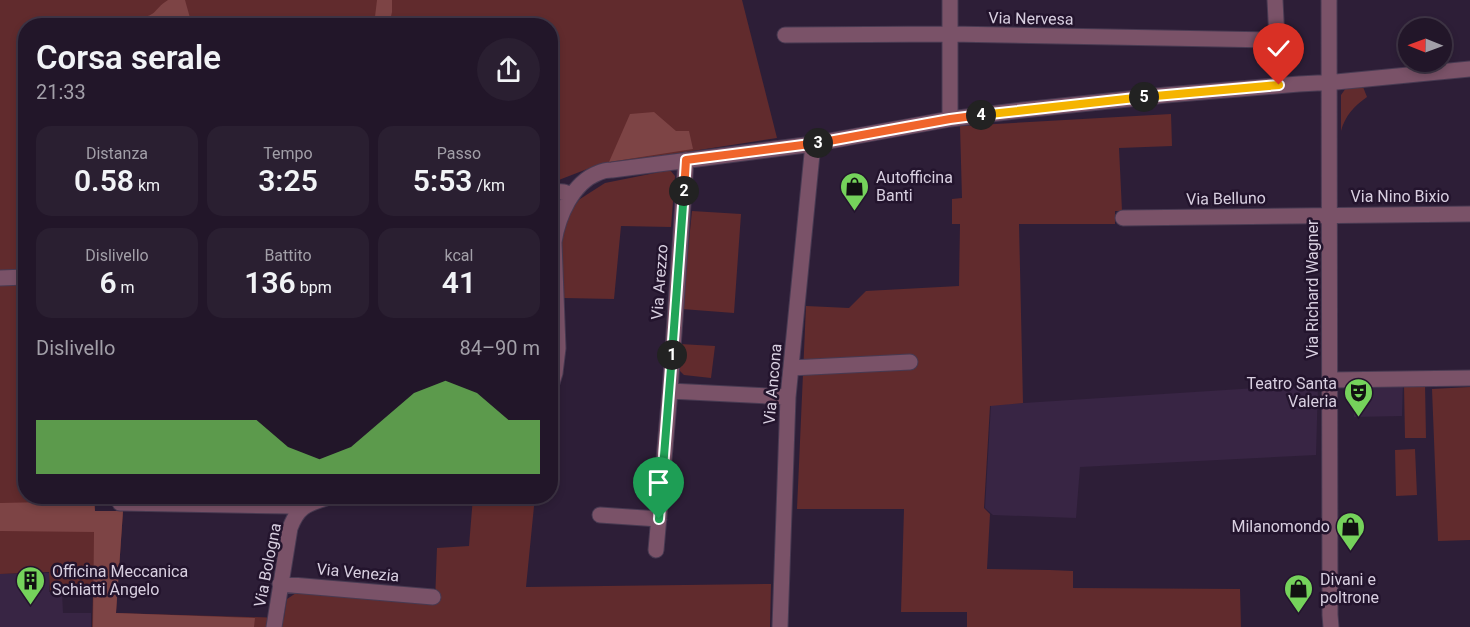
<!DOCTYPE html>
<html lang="it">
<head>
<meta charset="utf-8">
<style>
	:root { --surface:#221629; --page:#2a1f31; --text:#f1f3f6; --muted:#a29fa8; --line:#3f3546; --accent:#75d25b }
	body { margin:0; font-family:Roboto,sans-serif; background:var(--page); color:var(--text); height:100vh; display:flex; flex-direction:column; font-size:22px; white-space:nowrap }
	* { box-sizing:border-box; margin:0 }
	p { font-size:20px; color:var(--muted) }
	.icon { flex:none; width:33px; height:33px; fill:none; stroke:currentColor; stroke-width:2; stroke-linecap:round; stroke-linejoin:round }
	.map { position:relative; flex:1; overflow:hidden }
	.panel { position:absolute; left:18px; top:18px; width:540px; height:486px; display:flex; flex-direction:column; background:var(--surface); border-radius:24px; box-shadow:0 3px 9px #0003,0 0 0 2px var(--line) }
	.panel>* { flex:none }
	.needle { width:39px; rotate:271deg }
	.buttons { position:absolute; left:1398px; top:18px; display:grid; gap:12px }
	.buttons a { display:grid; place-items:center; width:54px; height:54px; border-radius:50%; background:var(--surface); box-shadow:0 3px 9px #0003,0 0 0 2px var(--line); font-size:30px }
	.pin { position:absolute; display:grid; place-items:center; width:51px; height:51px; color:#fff; margin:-62px -26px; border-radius:50% 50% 50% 0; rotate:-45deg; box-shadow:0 0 6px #0007 }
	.pin .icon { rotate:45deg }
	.km { position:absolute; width:30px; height:30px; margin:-15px; border-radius:50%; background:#222; color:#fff; font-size:16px; line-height:30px; text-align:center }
	.round { display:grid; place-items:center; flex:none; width:63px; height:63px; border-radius:32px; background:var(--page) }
	.head { display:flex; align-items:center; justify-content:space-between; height:102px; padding:0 18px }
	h1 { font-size:33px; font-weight:600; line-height:45px }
	.stats { display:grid; grid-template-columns:repeat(3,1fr); gap:9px; height:102px; padding:6px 18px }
	.stats div { display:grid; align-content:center; border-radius:15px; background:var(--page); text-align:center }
	.stats b { font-size:30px; font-weight:600 }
	.stats small { font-size:16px; font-weight:400 }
	.stats p { font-size:16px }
	.chart { height:168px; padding:12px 18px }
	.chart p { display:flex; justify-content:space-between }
	.chart svg { width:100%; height:108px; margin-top:6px; fill:var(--accent); opacity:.7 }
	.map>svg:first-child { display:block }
	.built { fill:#382544 }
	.green { fill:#612b2d }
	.forest { fill:#7d4445 }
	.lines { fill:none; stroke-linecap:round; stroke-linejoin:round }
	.minor-casing { stroke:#483a52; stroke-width:17 }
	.minor { stroke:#7a5268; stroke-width:15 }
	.split-1-casing { stroke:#fff; stroke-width:12 }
	.split-2-casing { stroke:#fff; stroke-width:12 }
	.split-3-casing { stroke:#fff; stroke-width:12 }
	.split-4-casing { stroke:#fff; stroke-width:12 }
	.split-5-casing { stroke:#fff; stroke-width:12 }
	.split-6-casing { stroke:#fff; stroke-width:12 }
	.split-1 { stroke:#22a559; stroke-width:8 }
	.split-2 { stroke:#22a559; stroke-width:8 }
	.split-3 { stroke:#f0652b; stroke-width:8 }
	.split-4 { stroke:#f0652b; stroke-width:8 }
	.split-5 { stroke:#f5b400; stroke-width:8 }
	.split-6 { stroke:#f5b400; stroke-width:8 }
	.labels { text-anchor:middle; stroke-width:5; stroke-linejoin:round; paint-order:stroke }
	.street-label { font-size:16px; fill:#d8cfe0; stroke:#23142d }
	.poi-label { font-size:16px; fill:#d8cfe0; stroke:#23142d; text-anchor:start }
</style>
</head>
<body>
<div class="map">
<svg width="1470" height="627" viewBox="0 0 1470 627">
	<rect width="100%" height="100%" fill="#2d1e37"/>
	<path class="built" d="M1403,381L1402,416L1354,417V382Z
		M1318,384L1316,455L1080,467L1076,518L993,515L985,508L991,405Z
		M49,573V592H62L63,613H91V627H0V574Z"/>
	<path class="green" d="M0,0H742L777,138L595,166L551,183L550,26H26V496L95,497V511H123L116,613L284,618L287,599L296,593L435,602L437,548L469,546L473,497L535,496L526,587L771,584L770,627H92L93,593L50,592L49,572L0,574Z
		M1363,87L1367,97C1354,106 1345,116 1341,131V95L1346,88Z
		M1171,114L1172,146L1119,148L1122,211H1115V224H1019L1023,403L990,406L984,508L990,514L987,569L1050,570L1073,571V588L1240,589L1241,627H967V612H901L904,509H797L806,306L849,308L866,291L959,286L960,224H952V199L962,198L960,126Z
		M670,170L675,176L671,227L621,226L614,299L564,298L560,252L562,226L569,213L580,199L605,183Z
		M692,211L741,214L734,313L682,309Z
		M680,344L715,346L711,378L684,375L678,369Z
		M1425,384L1426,438H1405L1404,385Z
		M1470,387V540L1438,541L1432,389Z
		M1415,449L1417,495L1396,496L1395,450Z"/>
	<path class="forest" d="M168,0H185L192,25H135V18C159,16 151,11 168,0Z
		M377,0H392V12L389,25H374Z
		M654,112L676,131H689L693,149L609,162L630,114Z
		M94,501L95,511H123L116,613L255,618L254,627H93L94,532L0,531V503Z"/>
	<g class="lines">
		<defs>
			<path id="minor" d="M1329,0L1330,615L1331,627
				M785,35L950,34L1277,40L1275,0
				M950,119V0
				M550,191L564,192L572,195
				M1123,218L1470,214
				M0,278L26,277
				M791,368L910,362
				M1330,380L1470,378
				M550,389L555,373L558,348L554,242C558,217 572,183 598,173C602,171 607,170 612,170L813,144L950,119L1023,110L1166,95L1299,84L1336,82L1470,69
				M670,391L788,397
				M120,503L288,506L300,509
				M600,515L659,519
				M656,550L670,391L686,160
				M280,584L433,597
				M274,627L290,528C299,504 309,504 332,496
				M780,627L788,397L813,144"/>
		</defs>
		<use href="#minor" class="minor-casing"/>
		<use href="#minor" class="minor"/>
	</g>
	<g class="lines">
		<defs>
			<path id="split-1" d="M659,519L672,355"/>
			<path id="split-2" d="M672,355L684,191"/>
			<path id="split-3" d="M684,191L686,160L818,143"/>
			<path id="split-4" d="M818,143L950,119L981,115"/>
			<path id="split-5" d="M981,115L1144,97"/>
			<path id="split-6" d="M1144,97L1279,85"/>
		</defs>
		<use href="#split-1" class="split-1-casing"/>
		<use href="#split-2" class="split-2-casing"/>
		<use href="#split-3" class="split-3-casing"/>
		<use href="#split-4" class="split-4-casing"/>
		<use href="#split-5" class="split-5-casing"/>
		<use href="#split-6" class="split-6-casing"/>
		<use href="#split-1" class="split-1"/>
		<use href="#split-2" class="split-2"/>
		<use href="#split-3" class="split-3"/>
		<use href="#split-4" class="split-4"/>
		<use href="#split-5" class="split-5"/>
		<use href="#split-6" class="split-6"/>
	</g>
	<defs>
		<symbol id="shop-pin" viewBox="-11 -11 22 30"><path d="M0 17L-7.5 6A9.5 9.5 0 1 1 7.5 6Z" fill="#75d25b" stroke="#23142d"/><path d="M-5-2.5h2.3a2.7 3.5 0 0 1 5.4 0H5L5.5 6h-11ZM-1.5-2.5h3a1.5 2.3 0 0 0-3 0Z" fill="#111"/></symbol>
		<symbol id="theatre-pin" viewBox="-11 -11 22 30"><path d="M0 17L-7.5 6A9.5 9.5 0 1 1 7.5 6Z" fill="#75d25b" stroke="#23142d"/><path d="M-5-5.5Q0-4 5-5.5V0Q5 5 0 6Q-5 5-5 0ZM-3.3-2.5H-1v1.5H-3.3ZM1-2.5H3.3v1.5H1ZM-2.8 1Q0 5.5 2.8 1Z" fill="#111"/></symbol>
		<symbol id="building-pin" viewBox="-11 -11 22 30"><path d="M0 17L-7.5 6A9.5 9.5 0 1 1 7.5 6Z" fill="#75d25b" stroke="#23142d"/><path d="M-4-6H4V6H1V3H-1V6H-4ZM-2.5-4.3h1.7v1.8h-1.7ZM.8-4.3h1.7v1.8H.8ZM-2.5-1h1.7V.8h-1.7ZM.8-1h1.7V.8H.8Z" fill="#111"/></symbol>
	</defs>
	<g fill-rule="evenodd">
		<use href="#shop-pin" x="838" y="170" width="33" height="45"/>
		<use href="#theatre-pin" x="1342" y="376" width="33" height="45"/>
		<use href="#shop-pin" x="1334" y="510" width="33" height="45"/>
		<use href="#building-pin" x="14" y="564" width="33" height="45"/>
		<use href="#shop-pin" x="1282" y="572" width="33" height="45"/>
	</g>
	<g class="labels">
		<g class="street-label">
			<text transform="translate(1031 18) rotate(1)" y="6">Via Nervesa</text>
			<text x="1400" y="202">Via Nino Bixio</text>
			<text transform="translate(1226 198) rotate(-1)" y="6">Via Belluno</text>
			<text transform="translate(659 282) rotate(-86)" y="6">Via Arezzo</text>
			<text transform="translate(1312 289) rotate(-90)" y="6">Via Richard Wagner</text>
			<text transform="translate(772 384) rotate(-85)" y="6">Via Ancona</text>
			<text transform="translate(267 565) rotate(-79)" y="6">Via Bologna</text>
			<text transform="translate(358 572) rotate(5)" y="6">Via Venezia</text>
		</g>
		<g class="poi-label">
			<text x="876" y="183">Autofficina<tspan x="876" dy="18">Banti</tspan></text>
			<text x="1337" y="389" text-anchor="end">Teatro Santa<tspan x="1337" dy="18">Valeria</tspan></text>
			<text x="1330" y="532" text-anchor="end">Milanomondo</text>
			<text x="52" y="577">Officina Meccanica<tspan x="52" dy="18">Schiatti Angelo</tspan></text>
			<text x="1320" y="585">Divani e<tspan x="1320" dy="18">poltrone</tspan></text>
		</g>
	</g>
</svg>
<div class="buttons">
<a><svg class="needle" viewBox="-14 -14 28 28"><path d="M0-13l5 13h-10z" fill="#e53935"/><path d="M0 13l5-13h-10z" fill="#a29fa8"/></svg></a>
</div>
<div class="pin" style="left:659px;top:519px;background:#1e9e55"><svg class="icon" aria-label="arrive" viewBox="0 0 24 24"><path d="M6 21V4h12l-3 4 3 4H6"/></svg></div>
<div class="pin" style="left:1279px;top:85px;background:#d93025"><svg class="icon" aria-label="check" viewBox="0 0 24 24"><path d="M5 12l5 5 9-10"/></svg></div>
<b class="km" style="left:672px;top:355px">1</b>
<b class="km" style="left:684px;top:191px">2</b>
<b class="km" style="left:818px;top:143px">3</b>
<b class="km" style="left:981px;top:115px">4</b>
<b class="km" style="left:1144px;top:97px">5</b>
<section class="panel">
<div class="head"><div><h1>Corsa serale</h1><p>21:33</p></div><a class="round"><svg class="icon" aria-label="share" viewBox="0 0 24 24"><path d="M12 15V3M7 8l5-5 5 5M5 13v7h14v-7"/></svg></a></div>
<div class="stats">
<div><p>Distanza</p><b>0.58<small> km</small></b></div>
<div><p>Tempo</p><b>3:25</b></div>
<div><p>Passo</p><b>5:53<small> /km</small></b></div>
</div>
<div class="stats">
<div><p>Dislivello</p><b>6<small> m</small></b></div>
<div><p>Battito</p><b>136<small> bpm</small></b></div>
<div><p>kcal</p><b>41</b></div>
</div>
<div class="chart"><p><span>Dislivello</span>84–90 m</p>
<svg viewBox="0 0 160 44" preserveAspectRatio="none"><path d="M0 44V22L10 22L20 22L30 22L40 22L50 22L60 22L70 22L80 33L90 38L100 33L110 22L120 11L130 6L140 11L150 22L160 22V44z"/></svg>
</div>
</section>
</div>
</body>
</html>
